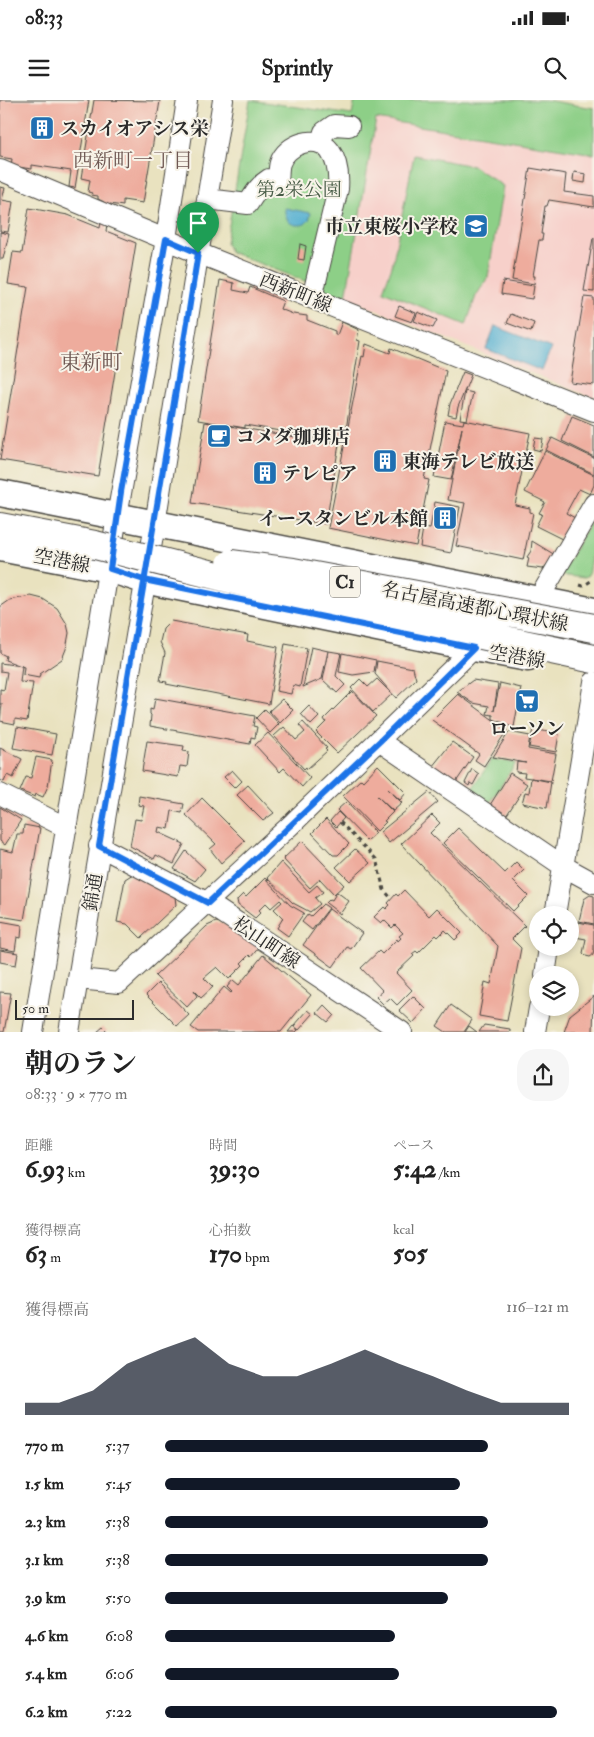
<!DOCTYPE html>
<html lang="ja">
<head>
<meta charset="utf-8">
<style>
	:root { --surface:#fff; --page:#f6f6f6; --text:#222; --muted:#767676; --accent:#111827 }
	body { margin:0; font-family:"IM FELL Double Pica","Noto Serif JP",serif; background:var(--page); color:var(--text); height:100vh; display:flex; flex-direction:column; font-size:19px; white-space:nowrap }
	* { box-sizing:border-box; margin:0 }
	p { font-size:16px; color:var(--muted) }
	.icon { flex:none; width:28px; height:28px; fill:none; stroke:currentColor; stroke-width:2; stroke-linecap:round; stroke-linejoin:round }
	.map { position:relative; height:932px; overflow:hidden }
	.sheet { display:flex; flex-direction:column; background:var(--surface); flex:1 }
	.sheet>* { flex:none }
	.buttons { position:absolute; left:529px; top:806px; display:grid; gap:10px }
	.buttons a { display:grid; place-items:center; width:50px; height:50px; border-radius:50%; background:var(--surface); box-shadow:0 2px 8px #0003; font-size:25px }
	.scale { position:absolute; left:15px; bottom:12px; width:119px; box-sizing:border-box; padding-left:5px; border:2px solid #2b2b2b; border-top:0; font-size:14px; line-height:18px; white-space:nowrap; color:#2b2b2b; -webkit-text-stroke:4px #f7f3e8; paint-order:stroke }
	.pin { position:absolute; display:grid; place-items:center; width:42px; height:42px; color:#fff; margin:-51px -21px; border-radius:50% 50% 50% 0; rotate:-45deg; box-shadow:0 0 5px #0007 }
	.pin .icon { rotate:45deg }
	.round { display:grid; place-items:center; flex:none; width:52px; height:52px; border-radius:20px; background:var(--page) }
	.overview { display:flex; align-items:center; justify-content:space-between; height:85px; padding:0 25px }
	h1 { font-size:28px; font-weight:700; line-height:38px }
	.stats { display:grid; grid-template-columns:repeat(3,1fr); gap:8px; height:85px; padding:5px 25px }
	.stats div { display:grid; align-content:center }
	.stats b { font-size:25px; font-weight:700 }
	.stats small { font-size:14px; font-weight:400 }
	.stats p { font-size:14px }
	.chart { height:140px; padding:10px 25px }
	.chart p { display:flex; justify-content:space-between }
	.chart svg { width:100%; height:90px; margin-top:5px; fill:var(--accent); opacity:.7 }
	ul { padding:0 25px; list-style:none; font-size:16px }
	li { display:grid; grid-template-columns:80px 60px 1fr; align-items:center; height:38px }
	li i { height:12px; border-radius:6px; background:var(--accent) }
	.status { display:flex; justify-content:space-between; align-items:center; height:35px; padding:0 25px; background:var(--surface); direction:ltr }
	.status svg { height:14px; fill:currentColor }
	header { display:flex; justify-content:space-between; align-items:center; height:65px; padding:0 25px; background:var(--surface); font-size:22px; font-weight:700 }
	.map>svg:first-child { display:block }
	.built { fill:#f7d0ca }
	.green { fill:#8dcf87; stroke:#5c7d59 }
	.water { fill:#52afd0; stroke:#3e6d7e }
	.building { fill:#eeac9d }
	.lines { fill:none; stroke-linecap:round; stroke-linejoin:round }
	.minor-casing { stroke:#484641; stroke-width:22 }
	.major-casing { stroke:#484641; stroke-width:29 }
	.highway-casing { stroke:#484641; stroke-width:30 }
	.path { stroke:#484641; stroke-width:3; stroke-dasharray:4 4; stroke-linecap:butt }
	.minor { stroke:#fff; stroke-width:20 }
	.major { stroke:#fff; stroke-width:26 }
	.highway { stroke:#fff; stroke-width:28 }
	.highway-bridge-casing { stroke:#484641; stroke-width:30; stroke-linecap:butt }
	.highway-bridge { stroke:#fff; stroke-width:28 }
	.route-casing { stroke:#fff; stroke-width:10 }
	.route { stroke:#1a73e8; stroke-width:6 }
	.labels { text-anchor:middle; stroke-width:4; stroke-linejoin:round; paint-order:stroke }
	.shield { fill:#f7f3e8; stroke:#686764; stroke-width:1 }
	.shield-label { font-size:18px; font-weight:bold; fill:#2b2b2b }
	.poi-label { font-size:19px; font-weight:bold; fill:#2b2b2b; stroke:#f7f3e8; text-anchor:start }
	.park-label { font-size:19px; fill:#485c47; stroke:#f7f3e8 }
	.street-label { font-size:19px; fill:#2b2b2b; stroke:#f7f3e8 }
	.neighbourhood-label { font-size:20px; fill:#6f5853; stroke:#f7f3e8 }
	.quarter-label { font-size:21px; fill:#6f5853; stroke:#f7f3e8 }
</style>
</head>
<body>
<div class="status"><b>08:33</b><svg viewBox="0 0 49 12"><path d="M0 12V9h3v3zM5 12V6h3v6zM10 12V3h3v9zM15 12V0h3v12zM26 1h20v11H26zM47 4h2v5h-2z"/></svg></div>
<header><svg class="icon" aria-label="menu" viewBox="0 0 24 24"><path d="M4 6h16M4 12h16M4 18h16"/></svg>Sprintly<svg class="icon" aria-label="search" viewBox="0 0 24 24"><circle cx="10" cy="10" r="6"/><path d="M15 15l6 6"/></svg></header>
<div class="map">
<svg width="594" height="932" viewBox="0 0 594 932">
	<rect width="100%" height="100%" fill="#f7f3e8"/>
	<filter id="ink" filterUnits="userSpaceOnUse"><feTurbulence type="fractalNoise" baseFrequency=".02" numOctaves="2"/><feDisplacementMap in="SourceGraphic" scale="10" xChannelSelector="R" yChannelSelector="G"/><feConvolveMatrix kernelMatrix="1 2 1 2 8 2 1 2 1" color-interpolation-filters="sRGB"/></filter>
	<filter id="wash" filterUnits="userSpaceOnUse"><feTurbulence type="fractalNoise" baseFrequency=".0096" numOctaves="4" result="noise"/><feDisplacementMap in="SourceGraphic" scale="20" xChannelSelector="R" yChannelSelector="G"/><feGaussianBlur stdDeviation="1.12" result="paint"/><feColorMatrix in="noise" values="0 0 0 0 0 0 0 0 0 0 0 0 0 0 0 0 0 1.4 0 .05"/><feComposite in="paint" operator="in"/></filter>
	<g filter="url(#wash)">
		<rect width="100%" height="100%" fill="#e9e2bf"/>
		<path class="built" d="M376,19L594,54V298L346,198Z"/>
		<path class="green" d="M250,0L352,15L355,0H545L594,8V54L376,19L346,197L230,152L226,143Z
			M414,55L473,66L503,86L488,177L476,196L466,225L383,191L392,166Z
			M594,416V437L588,476L584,478L560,475Z
			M492,659L516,663L489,704L470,692Z"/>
		<path class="water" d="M285,108L311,113L309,120L305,124C292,128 284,121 285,108Z
			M495,226L551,248L542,271L486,249Z"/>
		<g id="blocks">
			<path class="building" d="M0,0H89L75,88L69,87L71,71L32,65V69L11,66L12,59L0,57Z
				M94,0L160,1L143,103L123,100V106L110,104L106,131L136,143L98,376L0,360L28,187L8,184L13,152L22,153L29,108L68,115L100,128L104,102L98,99V96L91,95L92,93L88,92L90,80L81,78Z
				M530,68L566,74L564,92L594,96V107L549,100L547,106H545L541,134H543L542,140H539L533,176H535L534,184L512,180Z
				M574,72L586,74L585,83L573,81Z
				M0,87L5,88L2,100L13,102L8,132L0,131Z
				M0,132L9,134L3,159H0Z
				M593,138H594V192L584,191Z
				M300,144L306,146L304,160L298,159Z
				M220,180L234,183L233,190L248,193L250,187L283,201L280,209L293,214L307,216V220L335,231V235H337L342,222L359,230L357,240L360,241L344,342L245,325V328L198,320Z
				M503,181L534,186L532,199L501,194Z
				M584,197L594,198V285L570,282Z
				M399,206L416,213L412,222L395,216Z
				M418,212L437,220L433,228L414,221Z
				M511,214L534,223L531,232L507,223Z
				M366,244L390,253L391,248L446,271L424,379L429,380L416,446L328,428L362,256L364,257Z
				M463,272L471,275L458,307L456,317L448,315L450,304Z
				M465,291L473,293L467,320L460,319Z
				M572,316L594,325V357L562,341Z
				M464,320L530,333L515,405L530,408V412L533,413L523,460L456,446L465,403L448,400L462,328L451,380L434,377L445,321L463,324Z
				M205,322L339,344L326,424L192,403Z
				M535,338L543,339L541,351L533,349Z
				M552,338L594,358V374L546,350Z
				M545,351L594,375V385L590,394L579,389L566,413L575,418L564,440L536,426L542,414L539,413L545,402L525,392Z
				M435,402L460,407L451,453L420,447L423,428L430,429Z
				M532,441L555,455L543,469L527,467L529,458L527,457L531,451Z
				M31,496L43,499L57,508L67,524L69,533L66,549L62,559L40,574L39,578L23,575L24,567L5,560L6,556L0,553V507L10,500Z
				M171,521L248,535L247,541L278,547L269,604L166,584L167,582L160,581L165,553L160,542L163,529Z
				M285,544L307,548L300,587L293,585L291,594L276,591Z
				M311,547L328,551L322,579L303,587Z
				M329,551L341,553L336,576L345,585L337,593L323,580Z
				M342,553L376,560L374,572L353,575L339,572Z
				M377,561L413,568L416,579L396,598L375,574Z
				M0,563L22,566L20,582L33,583L27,621L15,619V624L0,621L2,604H0V589L4,590L7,572L0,571Z
				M360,579L368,587L377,579L392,594L373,612L351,588Z
				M473,580L498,584L494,611L500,583L521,588L514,627L504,625V623L493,619V615L487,614L489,606L473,603L457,592Z
				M352,591L376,616L337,653L316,632L326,622L324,619Z
				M458,594L507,630L484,666L475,660L479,654L432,620Z
				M155,598L255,616L253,626L257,627L255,638L251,637L250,644L150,626L151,615L150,614V609L153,610Z
				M282,599L293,610L280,623L269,611Z
				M309,606L319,617L311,625L301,614Z
				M265,609L279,624L270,633L256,618Z
				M303,622L327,648L325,649L327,651L307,669L306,667L304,669L274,636L284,627L296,640L305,632L299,625Z
				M17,627L56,634L52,655L13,648Z
				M533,629L559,634L556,652L529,647Z
				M509,632L530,636L528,649L556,654L551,681L524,677L525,673L516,672L517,662L526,663L493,657Z
				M268,633L310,678L302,687L284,668L280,672L255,645Z
				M147,641L184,646L183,651L189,652L187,667L180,666L178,677L142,671Z
				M452,642L473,657L456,682L432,667Z
				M0,648L22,659L13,678L7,675L4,682L0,680Z
				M36,657L52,660L48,686L43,697L36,694L35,697L20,691L26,677L31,678Z
				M378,665L406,693L400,700L388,689L402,703L393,711L377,696L393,712L384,721L386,722L377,731L343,696L361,679L363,681Z
				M472,669L479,674L473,685L470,683L469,686L465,683Z
				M232,670L242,681L235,688L224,677Z
				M510,673L527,684L506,716L490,705Z
				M531,678L551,682L547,708L522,703L525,692L529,693Z
				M248,685L274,713L263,721L237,695Z
				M429,692L438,702L389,743L380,732Z
				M139,696L184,704L182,713L172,711L169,729L159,727L158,732L184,744L174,764L156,755L154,759L130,746L135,719L141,720L144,706L138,705Z
				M202,698L245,741L221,763L210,749L216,744L186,715Z
				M346,702L376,733L367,741L337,710Z
				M0,707L21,720L5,745L0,741Z
				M338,712L344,718L336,727L330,721Z
				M432,715L440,723L430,733L525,826L512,839L521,848L507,921L479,916L485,882L491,884L498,846L401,744Z
				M326,719L349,744L338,755H333L312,733Z
				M24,725L40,728L24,820L0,816V749L13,752L17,734H23Z
				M458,728L505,773L516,762L524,770L513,781L528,796L513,811L443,743Z
				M302,741L344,785L334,794L320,779L310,788L283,759Z
				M355,749L370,763L350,781L336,767Z
				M186,751L205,769L195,781L174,769Z
				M281,762L309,792L317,785L323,792L315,798L320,804L310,812L293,803L267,778Z
				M133,774L175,797L176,805L141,838L127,824L117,822L125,779Z
				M265,778L290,805L304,813L288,836L277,828L283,818L274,809L282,802L280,800L271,808L266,803L259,810L261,812L255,818L238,805L237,800L243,794L246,797Z
				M404,790L429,816L437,808L462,833L455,840L445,830L438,837L436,835L418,853L416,851L412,854L414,856L396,873L412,890L397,905L390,898L383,904L376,897L383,891L361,868L379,851L382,854L397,839L398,841L401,838L399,836L403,833L395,825L392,828L384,820L381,823L374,817L384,807L386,809L390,805L388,803L396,794L398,796Z
				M337,792L349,801L340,814L326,803L330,799L332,800Z
				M590,795L594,796V824L579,821L584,799Z
				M323,804L329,808L312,830L302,822L308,814L311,816Z
				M329,809L362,833L351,849L347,847L333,867L303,845Z
				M0,821L22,825L21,838L17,837L15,851L0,848Z
				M216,822L225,824L260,846L251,857L249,855L241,863L243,865L229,879L217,867L204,878L213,887L201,898L194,891L197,896L187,907L155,876L207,826Z
				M578,822L594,825V849L593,855L590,857L586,856L583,853L586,839L575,837Z
				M0,850L18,853L16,865L0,862Z
				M263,855L311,895L281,932H198L191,927L224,887L231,893L232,892L227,887L233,880L239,885Z
				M158,883L189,915L177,926L146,895Z
				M0,892L11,893L4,932H0Z
				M413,896L426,909L413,923L399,910Z
				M594,896L593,932H564L570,915Z
				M324,905L334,915L328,922L317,913Z
				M451,905L472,920L464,932H446L437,926Z
				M308,910L313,914L299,930L294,926Z
				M484,925L510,929V932H479Z
				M293,926L298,930L296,932H288Z
				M469,926L477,932H465Z
				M103,927L108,932H97Z"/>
		</g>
	</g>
	<g filter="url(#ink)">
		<use href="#blocks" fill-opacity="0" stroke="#484641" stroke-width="1"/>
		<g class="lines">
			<defs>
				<path id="minor" d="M321,43L324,32L334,25L349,26
					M0,70L198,153L594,311
					M207,99L248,104C254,95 259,85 269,79L278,82C279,76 278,69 280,63C286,44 317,33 330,51C338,62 339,76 338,89L312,198
					M538,500L594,404
					M379,641L563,766L594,783
					M0,694L67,728
					M99,746L208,803L402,932
					M555,815L594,582
					M545,875L549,848
					M78,879L119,883L294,722L474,548
					M33,932L117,416L166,139L187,0
					M69,932L155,424L223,0
					M535,932L539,908"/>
				<path id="major" d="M0,393L594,511
					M0,448L109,469L144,480L474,548L528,558"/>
				<path id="highway" d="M0,427L95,445
					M541,535L594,544"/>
			</defs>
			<use href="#minor" class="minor-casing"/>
			<use href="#major" class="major-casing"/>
			<use href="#highway" class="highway-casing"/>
			<path class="path" d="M580,485L583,486L591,481L594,482
				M340,722L376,759L384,790L390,797"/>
			<use href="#minor" class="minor"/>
			<use href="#major" class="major"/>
			<use href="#highway" class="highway"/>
			<defs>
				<path id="highway-bridge" d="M95,445L289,494L594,559
					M231,464L293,472L594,528"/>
			</defs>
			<use href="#highway-bridge" class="highway-bridge-casing"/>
			<use href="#highway-bridge" class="highway-bridge"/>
		</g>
	</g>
	<g class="lines" filter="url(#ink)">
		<defs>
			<path id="route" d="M198,153C167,351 133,549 99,746L208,803L380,641L474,548L144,480L110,469L121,392L166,139L198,153"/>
		</defs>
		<use href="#route" class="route-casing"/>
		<use href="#route" class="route"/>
	</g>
	<defs>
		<symbol id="building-square" viewBox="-11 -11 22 22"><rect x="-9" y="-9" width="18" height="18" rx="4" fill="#1f6fb2" stroke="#f7f3e8"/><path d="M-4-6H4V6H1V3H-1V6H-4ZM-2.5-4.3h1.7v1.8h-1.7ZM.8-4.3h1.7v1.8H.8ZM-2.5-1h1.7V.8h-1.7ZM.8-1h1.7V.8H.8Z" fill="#fff"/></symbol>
		<symbol id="school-square" viewBox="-11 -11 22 22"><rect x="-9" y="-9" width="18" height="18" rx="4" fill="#1f6fb2" stroke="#f7f3e8"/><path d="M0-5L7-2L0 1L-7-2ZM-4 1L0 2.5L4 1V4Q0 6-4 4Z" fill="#fff"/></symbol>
		<symbol id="cafe-square" viewBox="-11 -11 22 22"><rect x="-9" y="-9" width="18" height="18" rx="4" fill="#1f6fb2" stroke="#f7f3e8"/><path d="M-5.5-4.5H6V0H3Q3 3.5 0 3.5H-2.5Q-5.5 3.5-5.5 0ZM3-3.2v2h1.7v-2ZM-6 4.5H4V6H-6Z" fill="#fff"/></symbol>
		<symbol id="supermarket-square" viewBox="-11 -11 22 22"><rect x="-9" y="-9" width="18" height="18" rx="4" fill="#1f6fb2" stroke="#f7f3e8"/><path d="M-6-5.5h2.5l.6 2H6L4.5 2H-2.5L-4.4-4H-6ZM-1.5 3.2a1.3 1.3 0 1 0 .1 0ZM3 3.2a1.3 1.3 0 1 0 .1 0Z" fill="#fff"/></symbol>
	</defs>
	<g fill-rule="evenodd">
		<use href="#building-square" x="28" y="14" width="28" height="28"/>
		<use href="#school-square" x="462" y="112" width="28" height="28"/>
		<use href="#cafe-square" x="205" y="322" width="28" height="28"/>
		<use href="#building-square" x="371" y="347" width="28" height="28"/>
		<use href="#building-square" x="251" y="359" width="28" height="28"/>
		<use href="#building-square" x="431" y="404" width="28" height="28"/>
		<use href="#supermarket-square" x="513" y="587" width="28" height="28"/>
	</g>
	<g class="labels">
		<rect class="shield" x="330" y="466.5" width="30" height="31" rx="4"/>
		<g class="shield-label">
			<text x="345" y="488">C1</text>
		</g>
		<g class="poi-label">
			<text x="60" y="35">スカイオアシス栄</text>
			<text x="458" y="133" text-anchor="end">市立東桜小学校</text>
			<text x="236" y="343">コメダ珈琲店</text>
			<text x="402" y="368">東海テレビ放送</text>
			<text x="282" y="380">テレピア</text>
			<text x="428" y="425" text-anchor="end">イースタンビル本館</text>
			<text x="527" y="635" text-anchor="middle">ローソン</text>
		</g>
		<g class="park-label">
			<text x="299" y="96">第2栄公園</text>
		</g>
		<g class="street-label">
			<text transform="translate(296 192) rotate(22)" y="7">西新町線</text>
			<text transform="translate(62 460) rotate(11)" y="7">空港線</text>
			<text transform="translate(475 506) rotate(11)" y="7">名古屋高速都心環状線</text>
			<text transform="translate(517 556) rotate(10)" y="7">空港線</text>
			<text transform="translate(92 792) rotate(-81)" y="7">錦通</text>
			<text transform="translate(267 842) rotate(34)" y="7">松山町線</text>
		</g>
		<g class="neighbourhood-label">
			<text x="133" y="67">西新町一丁目</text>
		</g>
		<g class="quarter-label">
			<text x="91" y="269">東新町</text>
		</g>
	</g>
</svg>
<div class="buttons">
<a><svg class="icon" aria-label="locate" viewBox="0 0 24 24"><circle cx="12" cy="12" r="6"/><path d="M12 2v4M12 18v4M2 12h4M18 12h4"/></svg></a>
<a><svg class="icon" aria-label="layers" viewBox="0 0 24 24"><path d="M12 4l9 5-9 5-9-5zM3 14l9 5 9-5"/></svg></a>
</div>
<div class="scale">50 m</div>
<div class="pin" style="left:198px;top:153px;background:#1e9e55"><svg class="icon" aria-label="arrive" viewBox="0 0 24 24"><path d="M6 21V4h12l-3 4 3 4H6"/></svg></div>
</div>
<section class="sheet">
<div class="overview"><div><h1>朝のラン</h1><p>08:33 · 9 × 770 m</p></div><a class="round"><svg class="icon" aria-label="share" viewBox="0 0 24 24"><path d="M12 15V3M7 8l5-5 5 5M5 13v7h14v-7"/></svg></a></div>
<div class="stats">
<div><p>距離</p><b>6.93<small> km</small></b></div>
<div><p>時間</p><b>39:30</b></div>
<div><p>ペース</p><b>5:42<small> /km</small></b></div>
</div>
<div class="stats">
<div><p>獲得標高</p><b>63<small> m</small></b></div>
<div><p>心拍数</p><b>170<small> bpm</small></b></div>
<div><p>kcal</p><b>505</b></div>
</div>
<div class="chart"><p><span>獲得標高</span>116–121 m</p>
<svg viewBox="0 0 160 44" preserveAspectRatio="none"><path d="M0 44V38L10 38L20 32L30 19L40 12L50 6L60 19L70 25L80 25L90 19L100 12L110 19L120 25L130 32L140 38L150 38L160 38V44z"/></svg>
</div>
<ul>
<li><b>770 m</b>5:37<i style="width:80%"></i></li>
<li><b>1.5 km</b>5:45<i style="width:73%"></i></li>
<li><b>2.3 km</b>5:38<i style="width:80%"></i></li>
<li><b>3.1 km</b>5:38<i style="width:80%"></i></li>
<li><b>3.9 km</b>5:50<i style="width:70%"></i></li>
<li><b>4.6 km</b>6:08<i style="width:57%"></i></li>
<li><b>5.4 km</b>6:06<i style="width:58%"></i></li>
<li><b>6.2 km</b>5:22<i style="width:97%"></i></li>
</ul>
</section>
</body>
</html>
